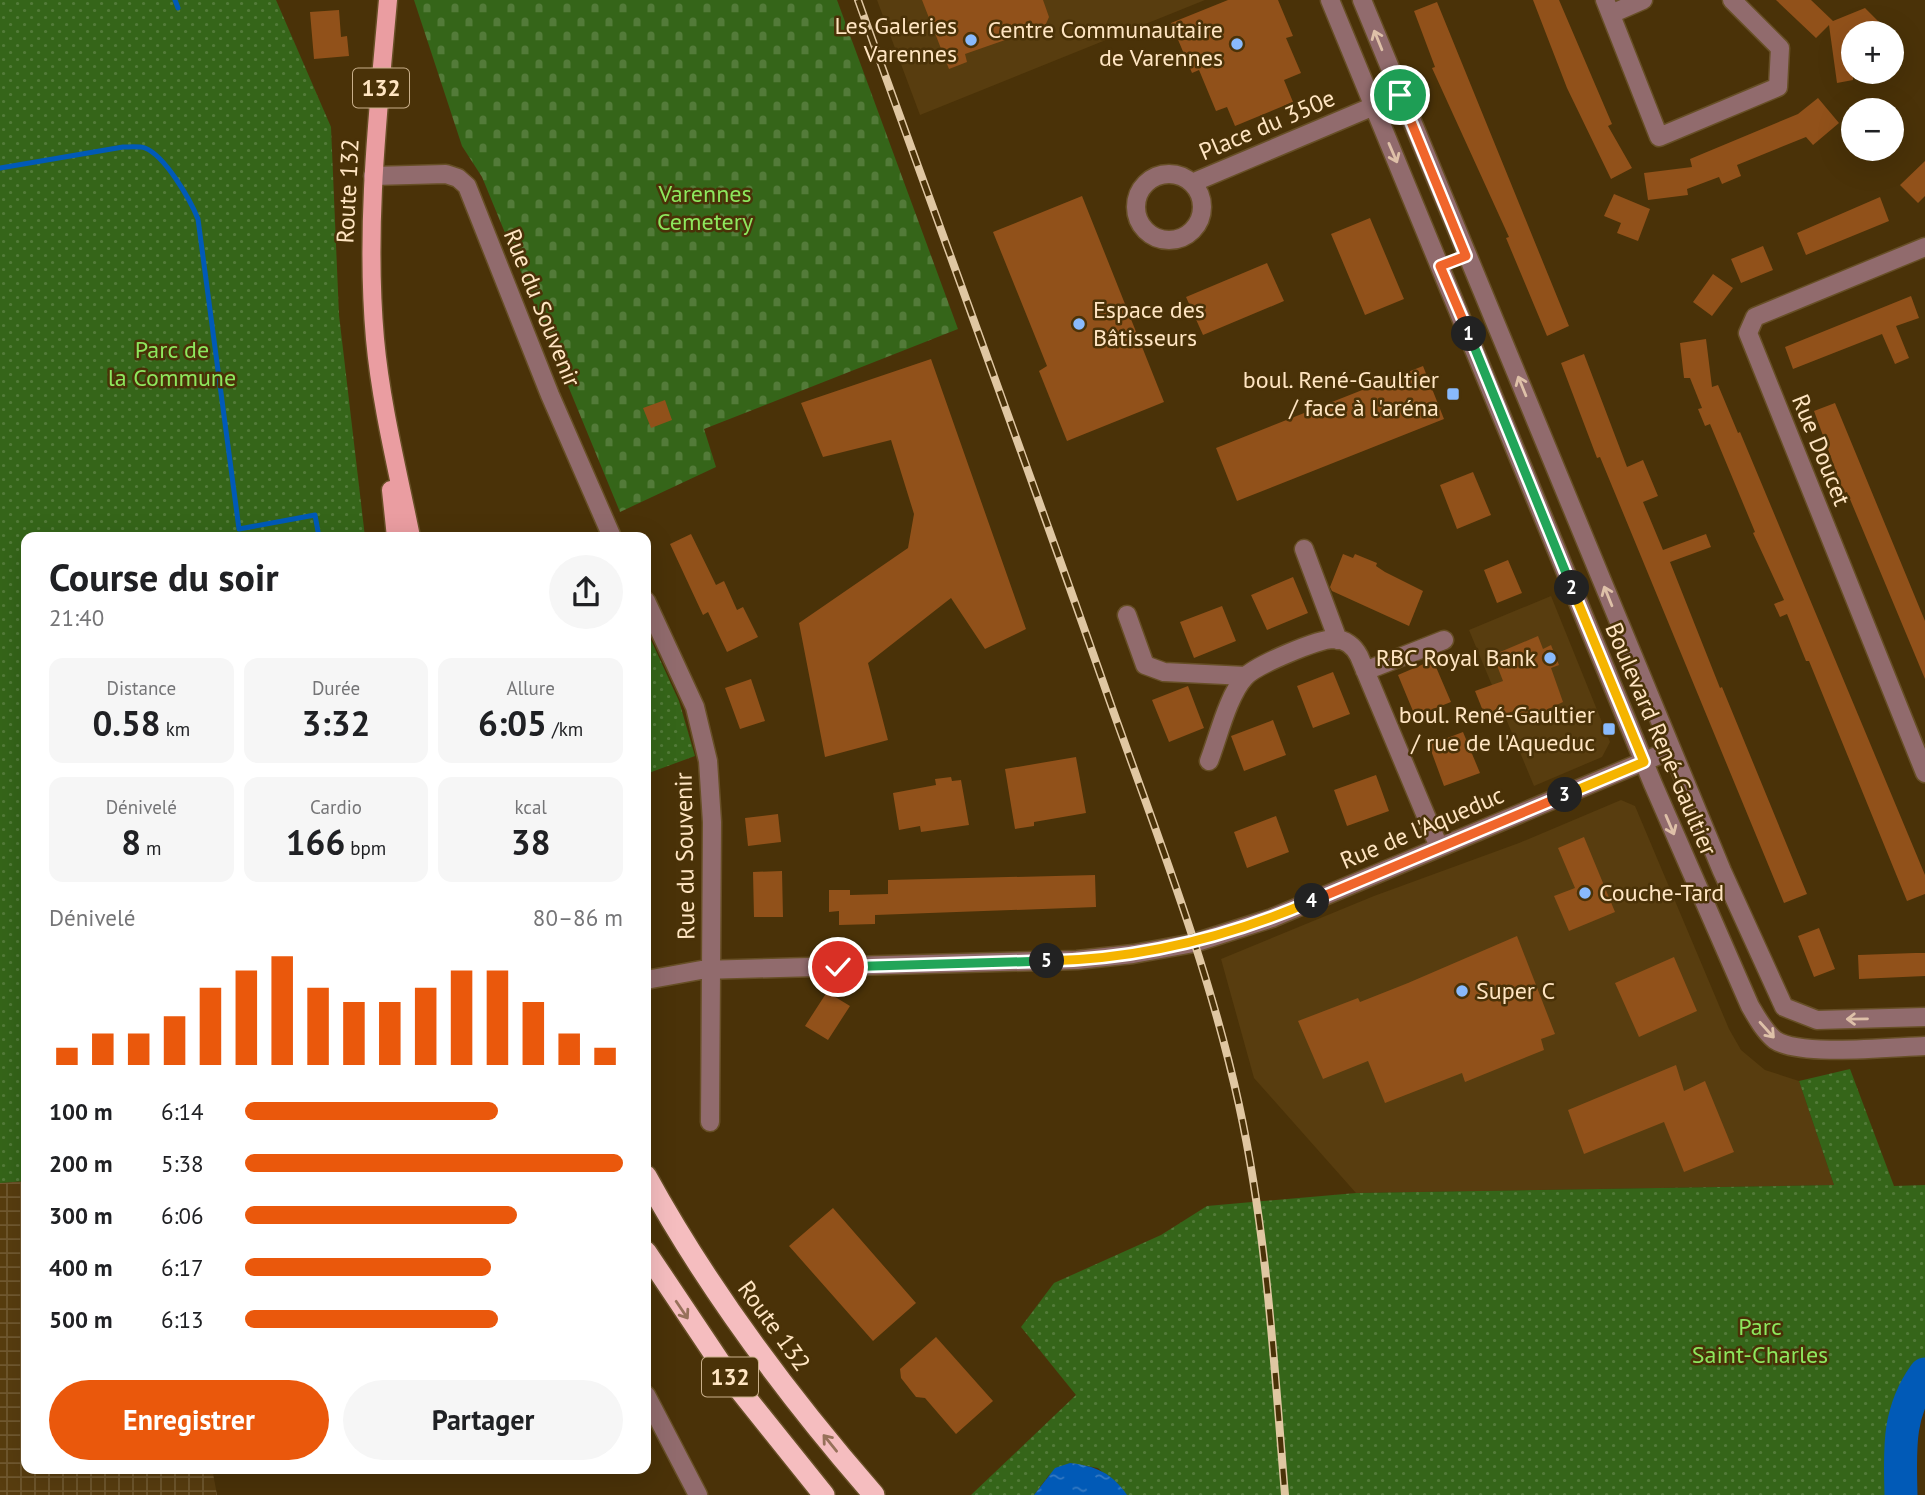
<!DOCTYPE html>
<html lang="fr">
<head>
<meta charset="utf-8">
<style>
	:root { --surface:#fff; --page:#f6f6f6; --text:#202124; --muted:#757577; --accent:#ea580c }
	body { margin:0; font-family:"PT Sans",sans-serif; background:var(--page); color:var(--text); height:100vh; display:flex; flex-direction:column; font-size:26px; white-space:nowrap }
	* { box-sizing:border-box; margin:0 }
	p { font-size:23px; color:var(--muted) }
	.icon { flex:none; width:38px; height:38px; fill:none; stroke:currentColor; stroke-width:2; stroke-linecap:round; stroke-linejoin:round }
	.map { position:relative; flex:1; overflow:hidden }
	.drawer { position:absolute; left:21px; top:532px; width:630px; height:942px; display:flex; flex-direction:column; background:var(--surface); border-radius:14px; box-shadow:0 7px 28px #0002 }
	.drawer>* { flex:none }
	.fabs { position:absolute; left:1841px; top:21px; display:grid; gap:14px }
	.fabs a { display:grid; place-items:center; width:63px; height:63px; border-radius:50%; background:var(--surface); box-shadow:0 7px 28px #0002; font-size:35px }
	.pin { position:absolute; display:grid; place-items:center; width:60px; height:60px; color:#fff; margin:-30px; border:4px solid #fff; border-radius:50%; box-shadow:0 2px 7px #0007 }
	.km { position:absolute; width:35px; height:35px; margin:-18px; border-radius:50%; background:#222; color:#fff; font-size:19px; line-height:35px; text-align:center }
	.round { display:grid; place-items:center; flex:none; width:74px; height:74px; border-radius:37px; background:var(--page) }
	.overview { display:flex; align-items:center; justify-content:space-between; height:119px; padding:0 28px }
	h1 { font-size:38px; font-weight:700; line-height:52px }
	.metrics { display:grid; grid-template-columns:repeat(3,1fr); gap:10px; height:119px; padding:7px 28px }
	.metrics div { display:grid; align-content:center; border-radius:14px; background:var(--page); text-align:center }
	.metrics b { font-size:35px; font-weight:700 }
	.metrics small { font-size:19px; font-weight:400 }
	.metrics p { font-size:19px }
	.chart { height:196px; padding:14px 28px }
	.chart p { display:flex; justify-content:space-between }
	.chart svg { width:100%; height:126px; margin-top:7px; stroke:var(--accent); stroke-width:6 }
	.cta { display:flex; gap:14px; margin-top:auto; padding:14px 28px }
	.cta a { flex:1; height:80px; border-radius:42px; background:var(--accent); color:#fff; font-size:28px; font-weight:700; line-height:80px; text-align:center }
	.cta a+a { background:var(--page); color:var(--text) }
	ul { padding:0 28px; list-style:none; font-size:23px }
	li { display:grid; grid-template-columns:112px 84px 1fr; align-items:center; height:52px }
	li i { height:18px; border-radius:9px; background:var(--accent) }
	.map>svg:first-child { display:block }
	.built { fill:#583d0f }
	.industrial { fill:url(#industrial-grid) }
	.grass { fill:url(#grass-dots) }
	.cemetery { fill:url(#cemetery-stones) }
	.water { fill:url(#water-ripples) }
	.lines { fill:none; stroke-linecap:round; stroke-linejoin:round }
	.stream { stroke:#015ab7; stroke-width:5 }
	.river { stroke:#015ab7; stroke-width:33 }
	.building { fill:#91511a }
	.minor-casing { stroke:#674f26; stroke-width:21 }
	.major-casing { stroke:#674f26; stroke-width:21 }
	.highway-casing { stroke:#674f26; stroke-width:24 }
	.minor { stroke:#916b6d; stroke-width:18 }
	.major { stroke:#ea9da1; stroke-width:18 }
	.highway { stroke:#f5bdbf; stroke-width:21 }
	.rail-casing { stroke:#e0c7a2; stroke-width:8 }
	.rail { stroke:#4a3208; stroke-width:5; stroke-dasharray:16; stroke-linecap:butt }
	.oneway { stroke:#dec0a8 }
	.oneway2 { stroke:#97715a }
	.split-1-casing { stroke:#fff; stroke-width:14 }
	.split-2-casing { stroke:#fff; stroke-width:14 }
	.split-3-casing { stroke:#fff; stroke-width:14 }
	.split-4-casing { stroke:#fff; stroke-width:14 }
	.split-5-casing { stroke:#fff; stroke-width:14 }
	.split-6-casing { stroke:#fff; stroke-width:14 }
	.split-1 { stroke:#f0652b; stroke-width:9 }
	.split-2 { stroke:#22a559; stroke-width:9 }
	.split-3 { stroke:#f5b400; stroke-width:9 }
	.split-4 { stroke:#f0652b; stroke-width:9 }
	.split-5 { stroke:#f5b400; stroke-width:9 }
	.split-6 { stroke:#22a559; stroke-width:9 }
	.poi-dot { fill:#89bafc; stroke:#4a3208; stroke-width:2.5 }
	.labels { text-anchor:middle; stroke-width:5; stroke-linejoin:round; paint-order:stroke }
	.shield { fill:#4a3208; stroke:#c9af8a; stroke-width:2 }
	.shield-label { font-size:23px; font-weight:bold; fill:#ffe5c2 }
	.poi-label { font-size:24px; fill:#ffe5c2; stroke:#4a3208; text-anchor:end }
	.street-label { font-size:24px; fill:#ffe5c2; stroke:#4a3208 }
	.park-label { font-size:24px; fill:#8de75d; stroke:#4a3208 }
</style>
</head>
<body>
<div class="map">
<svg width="1925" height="1495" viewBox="0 0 1925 1495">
	<defs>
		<pattern id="industrial-grid" width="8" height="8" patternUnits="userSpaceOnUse" patternTransform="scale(1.75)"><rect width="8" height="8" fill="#583d0f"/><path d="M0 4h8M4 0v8" fill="none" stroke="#715930"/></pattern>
		<pattern id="grass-dots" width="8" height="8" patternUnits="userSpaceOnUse" patternTransform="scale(1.75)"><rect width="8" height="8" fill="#356519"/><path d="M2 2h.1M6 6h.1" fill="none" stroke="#537b39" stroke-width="1.8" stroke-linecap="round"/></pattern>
		<pattern id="cemetery-stones" width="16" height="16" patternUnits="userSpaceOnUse" patternTransform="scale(1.75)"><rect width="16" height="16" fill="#356519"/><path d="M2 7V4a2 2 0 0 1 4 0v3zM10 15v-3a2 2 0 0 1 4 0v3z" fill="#537b39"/></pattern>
		<pattern id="water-ripples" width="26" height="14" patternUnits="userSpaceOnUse" patternTransform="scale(1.75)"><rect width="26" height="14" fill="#015ab7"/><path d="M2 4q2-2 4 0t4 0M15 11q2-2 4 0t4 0" fill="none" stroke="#3479c2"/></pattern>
	</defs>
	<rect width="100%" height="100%" fill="#4a3208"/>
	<path class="built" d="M877,0H1205L920,115Z
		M1551,596L1610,742L1602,757L1534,786L1469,630Z
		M1621,800L1635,806L1729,1029L1741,1050L1765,1070L1799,1081L1834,1185L1356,1193L1254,1078L1221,959L1374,896L1519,843Z"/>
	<path class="industrial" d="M26,1181V1468H212L217,1495H0V1183Z"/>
	<path class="grass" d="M0,0H276L331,127L339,315L365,537H26V1181L0,1183Z
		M646,629L679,701L695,756L646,774Z
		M1850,1069L1894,1186L1925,1185V1364C1894,1406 1888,1444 1892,1495H1127L1098,1468L1070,1463L1049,1475L1034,1495H971L1076,1395L1021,1327L1054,1283L1161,1235L1207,1206L1356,1193L1834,1185L1799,1081Z"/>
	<path class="cemetery" d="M414,0H837L958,329L704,429L716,467L620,512L482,177L462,146Z"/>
	<path class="water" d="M1070,1463C1096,1466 1112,1473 1127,1495H1034L1055,1468Z"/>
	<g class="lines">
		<path class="stream" d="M175,0L178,8
			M0,168L123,147C130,147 139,146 145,148C165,156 190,199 198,219L239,529L315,515L319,537"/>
		<path class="river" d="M1901,1495C1900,1450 1897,1413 1925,1374"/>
	</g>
	<path class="building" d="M922,0H1043L1049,17L1045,26L965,54L967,62L949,69Z
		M1228,0H1278L1293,36L1286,38L1301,73L1284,80L1293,102L1235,126L1227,107L1216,111L1199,70L1192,73L1171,23Z
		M1533,0H1559L1612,124L1608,126L1632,168L1611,179L1567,88Z
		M1776,0H1811L1833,21L1865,8L1880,23L1853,33V80L1837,83L1829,25L1816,38Z
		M1437,2L1569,326L1547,336L1506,238L1509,237L1432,68L1435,67L1414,11Z
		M339,10L341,37L347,36L349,56L314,59L310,12Z
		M1818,98L1839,123L1813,145L1806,137L1737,165L1741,176L1722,184L1719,177L1687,189L1688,195L1648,200L1644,173L1692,167L1690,159L1798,114Z
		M1925,161V196L1918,203L1900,185Z
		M1614,194L1650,209L1638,241L1617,233L1621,223L1604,216Z
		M1082,196L1164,402L1067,441L1039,371L1047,366L993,232Z
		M1880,197L1889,221L1806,255L1797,233Z
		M1370,218L1404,299L1365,315L1331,234Z
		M1763,246L1773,270L1741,283L1731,259Z
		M1267,263L1284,301L1203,335L1186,297Z
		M1713,274L1733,288L1712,316L1693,302Z
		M1911,296L1919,318L1896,326L1909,358L1895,364L1882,334L1793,369L1785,347Z
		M1706,339L1712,387L1718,385L1738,433L1740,432L1925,875V894L1907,901L1809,661H1806L1787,614L1780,617L1774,604L1784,600L1753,533L1755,532L1710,424L1705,426L1698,409L1702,408L1690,378H1684L1680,343Z
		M1584,354L1627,467L1643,460L1658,496L1643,502L1663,550L1706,534L1711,547L1670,562L1720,688L1722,687L1807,894L1784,903L1600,457L1597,458L1561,363Z
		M931,359L1026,629L985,649L951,598L868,663L888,740L825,757L799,623L908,548L914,514L891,440L823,457L801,403Z
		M1423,366L1444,419L1237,501L1216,448Z
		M665,400L672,420L651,428L643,408Z
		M1835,403L1925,621V679L1847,492L1844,493L1814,411Z
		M1473,472L1491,515L1457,529L1440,485Z
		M691,534L716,585L724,581L737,610L743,607L758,637L727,652L708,612L703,615L670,544Z
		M1343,554L1353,558L1355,554L1377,563L1376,566L1385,572L1423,591L1409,626L1332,591L1330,587Z
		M1508,560L1522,593L1497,603L1484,570Z
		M1293,577L1308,613L1267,630L1251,595Z
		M1222,606L1236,641L1194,658L1180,622Z
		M1538,636L1543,649L1551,645L1559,665L1551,668L1563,702L1521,722L1516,710L1487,721L1475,691L1503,681L1493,655Z
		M1433,660L1451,702L1415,716L1398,675Z
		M1333,672L1350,714L1313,728L1297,686Z
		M751,679L765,721L740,729L725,688Z
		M1188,686L1204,728L1169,742L1152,700Z
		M1273,720L1286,755L1244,771L1231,736Z
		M1463,732L1480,773L1444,786L1429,745Z
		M1076,757L1086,813L1034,822V826L1015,829L1005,769Z
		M1376,775L1389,811L1347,826L1334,790Z
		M951,777L952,781L961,780L969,825L921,832L920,826L899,830L893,793L936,785L935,779Z
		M778,814L781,842L748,846L745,818Z
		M1276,816L1289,852L1247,868L1234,832Z
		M1584,837L1615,912L1569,931L1554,896L1575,888L1558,848Z
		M782,871L783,917H754L753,872Z
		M1095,875L1096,907L875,915V924L839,925V911L829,912V890H850V895L888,894V880Z
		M1819,928L1835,969L1814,977L1798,936Z
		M1517,936L1555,1034L1541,1039L1544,1050L1465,1082L1462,1073L1385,1103L1368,1061L1323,1079L1298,1021L1358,998L1360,1002L1408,983Z
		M1915,953H1925V976L1859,979L1858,955Z
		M1674,957L1697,1011L1639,1037L1615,983Z
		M827,992L850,1006L828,1040L805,1026Z
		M1676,1065L1684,1091L1705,1081L1734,1152L1684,1172L1664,1122L1584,1154L1568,1110Z
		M833,1208L916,1303L873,1341L789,1246Z
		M936,1337L993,1401L956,1434L925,1398L916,1397L901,1378L900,1369Z"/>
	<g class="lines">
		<defs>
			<path id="minor" d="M1330,0L1653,784L1750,1006C1757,1018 1764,1031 1775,1040C1800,1057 1892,1047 1925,1046
				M1362,0L1722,871L1784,1007L1817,1020L1925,1017
				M1605,0L1659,137L1778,87L1780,48L1732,0
				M1611,14L1643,0
				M1136 207a33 33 0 1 1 66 0a33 33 0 1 1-66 0Z
				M373,176L446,174L458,178L467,186L550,395L612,537
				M1192,183L1400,95
				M1925,247L1755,317L1748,333L1925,773
				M1304,549L1338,640
				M646,601L695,707L708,761L712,822L710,1122
				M1127,615L1145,665L1164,672L1246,676
				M1365,671L1444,640
				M1209,761C1218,738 1228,695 1245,677C1256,665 1318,639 1334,639C1345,639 1354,646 1359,656L1439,847
				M646,980L701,970L1077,960L1133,954L1194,943L1272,918L1671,750
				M646,1395L698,1495"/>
			<path id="major" d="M388,0C378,113 365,226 375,339C381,405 398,472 411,537
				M391,490L396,537"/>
			<path id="highway" d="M646,1176C709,1291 788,1396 874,1495
				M646,1252L731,1379L824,1495"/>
		</defs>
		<use href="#minor" class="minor-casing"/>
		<use href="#major" class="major-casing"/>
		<use href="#highway" class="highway-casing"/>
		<use href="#minor" class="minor"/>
		<use href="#major" class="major"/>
		<use href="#highway" class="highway"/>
		<defs>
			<path id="rail" d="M858,0C942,234 1028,467 1110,702C1157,835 1209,967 1239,1105C1267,1233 1274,1365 1285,1495"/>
		</defs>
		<use href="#rail" class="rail-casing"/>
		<use href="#rail" class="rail"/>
	</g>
	<defs><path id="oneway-shaft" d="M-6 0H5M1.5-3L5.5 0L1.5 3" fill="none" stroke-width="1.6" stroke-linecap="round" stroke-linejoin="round" transform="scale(1.75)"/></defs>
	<g class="oneway">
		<use href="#oneway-shaft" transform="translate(1378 40) rotate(-112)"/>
		<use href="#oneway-shaft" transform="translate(1393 153) rotate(67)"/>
		<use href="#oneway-shaft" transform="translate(1522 386) rotate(-112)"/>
		<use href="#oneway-shaft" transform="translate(1608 596) rotate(-112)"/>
		<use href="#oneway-shaft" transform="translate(1670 825) rotate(67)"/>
		<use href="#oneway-shaft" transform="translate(1857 1019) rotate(179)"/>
		<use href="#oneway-shaft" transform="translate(1767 1030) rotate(48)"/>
	</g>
	<g class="oneway2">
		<use href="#oneway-shaft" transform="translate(682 1310) rotate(56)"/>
		<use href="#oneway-shaft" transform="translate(830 1443) rotate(-129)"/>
	</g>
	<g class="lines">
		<defs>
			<path id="split-1" d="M1400,95L1466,256L1440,266L1469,334"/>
			<path id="split-2" d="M1469,334L1572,588"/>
			<path id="split-3" d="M1565,795L1644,762L1572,588"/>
			<path id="split-4" d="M1312,901L1565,795"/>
			<path id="split-5" d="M1047,961C1140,959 1226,938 1312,901"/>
			<path id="split-6" d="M838,967L1047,961"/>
		</defs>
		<use href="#split-1" class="split-1-casing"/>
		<use href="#split-2" class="split-2-casing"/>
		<use href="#split-3" class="split-3-casing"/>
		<use href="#split-4" class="split-4-casing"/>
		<use href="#split-5" class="split-5-casing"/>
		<use href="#split-6" class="split-6-casing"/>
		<use href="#split-1" class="split-1"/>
		<use href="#split-2" class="split-2"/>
		<use href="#split-3" class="split-3"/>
		<use href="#split-4" class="split-4"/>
		<use href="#split-5" class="split-5"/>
		<use href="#split-6" class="split-6"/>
	</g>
	<g class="poi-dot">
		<circle cx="971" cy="40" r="7"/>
		<circle cx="1237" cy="44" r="7"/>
		<circle cx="1079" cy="324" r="7"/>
		<rect x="1446" y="387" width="14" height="14" rx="3.5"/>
		<circle cx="1550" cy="658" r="7"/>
		<rect x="1602" y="722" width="14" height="14" rx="3.5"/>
		<circle cx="1585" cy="893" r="7"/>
		<circle cx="1462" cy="991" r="7"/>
	</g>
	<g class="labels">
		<g class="shield">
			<rect x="353" y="68.5" width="56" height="39" rx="5"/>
			<rect x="702" y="1357.5" width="56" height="39" rx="5"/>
		</g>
		<g class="shield-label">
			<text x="381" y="96">132</text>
			<text x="730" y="1385">132</text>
		</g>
		<g class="poi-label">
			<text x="957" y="34">Les Galeries<tspan x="957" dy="28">Varennes</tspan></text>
			<text x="1223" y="38">Centre Communautaire<tspan x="1223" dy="28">de Varennes</tspan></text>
			<text x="1093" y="318" text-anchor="start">Espace des<tspan x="1093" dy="28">Bâtisseurs</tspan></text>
			<text x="1439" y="388">boul. René-Gaultier<tspan x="1439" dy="28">/ face à l'aréna</tspan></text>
			<text x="1536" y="666">RBC Royal Bank</text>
			<text x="1595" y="723">boul. René-Gaultier<tspan x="1595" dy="28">/ rue de l'Aqueduc</tspan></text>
			<text x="1599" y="901" text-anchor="start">Couche-Tard</text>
			<text x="1476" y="999" text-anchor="start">Super C</text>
		</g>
		<g class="street-label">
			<text transform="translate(1267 125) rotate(-23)" y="8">Place du 350e</text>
			<text transform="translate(348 191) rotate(-87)" y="8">Route 132</text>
			<text transform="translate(542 308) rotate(68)" y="8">Rue du Souvenir</text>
			<text transform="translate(1821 450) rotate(68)" y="8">Rue Doucet</text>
			<text transform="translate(1661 739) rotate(67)" y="8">Boulevard René-Gaultier</text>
			<text transform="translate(1422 828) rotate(-23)" y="8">Rue de l'Aqueduc</text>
			<text transform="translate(685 856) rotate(-91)" y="8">Rue du Souvenir</text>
			<text transform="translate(774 1326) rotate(54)" y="8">Route 132</text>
		</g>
		<g class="park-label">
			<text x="705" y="202">Varennes<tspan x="705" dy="28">Cemetery</tspan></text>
			<text x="172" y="358">Parc de<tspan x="172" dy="28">la Commune</tspan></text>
			<text x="1760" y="1335">Parc<tspan x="1760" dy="28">Saint-Charles</tspan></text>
		</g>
	</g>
</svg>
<div class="fabs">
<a>+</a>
<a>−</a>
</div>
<div class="pin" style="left:1400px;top:95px;background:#1e9e55"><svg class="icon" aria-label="arrive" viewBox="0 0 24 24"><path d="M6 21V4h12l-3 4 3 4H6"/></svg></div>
<div class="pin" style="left:838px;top:967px;background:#d93025"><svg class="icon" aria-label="check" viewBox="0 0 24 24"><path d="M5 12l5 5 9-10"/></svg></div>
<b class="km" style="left:1469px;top:334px">1</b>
<b class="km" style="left:1572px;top:588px">2</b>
<b class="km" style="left:1565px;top:795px">3</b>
<b class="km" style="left:1312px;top:901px">4</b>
<b class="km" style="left:1047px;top:961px">5</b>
<section class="drawer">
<div class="overview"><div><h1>Course du soir</h1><p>21:40</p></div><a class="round"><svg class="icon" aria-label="share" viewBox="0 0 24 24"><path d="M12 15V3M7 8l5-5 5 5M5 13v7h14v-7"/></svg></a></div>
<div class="metrics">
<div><p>Distance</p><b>0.58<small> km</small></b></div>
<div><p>Durée</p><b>3:32</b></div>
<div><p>Allure</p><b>6:05<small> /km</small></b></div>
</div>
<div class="metrics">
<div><p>Dénivelé</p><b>8<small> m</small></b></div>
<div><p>Cardio</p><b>166<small> bpm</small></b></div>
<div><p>kcal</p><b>38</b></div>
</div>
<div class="chart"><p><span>Dénivelé</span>80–86 m</p>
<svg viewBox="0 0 160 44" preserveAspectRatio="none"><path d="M5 44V38M15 44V33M25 44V33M35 44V27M45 44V17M55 44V11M65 44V6M75 44V17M85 44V22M95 44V22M105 44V17M115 44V11M125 44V11M135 44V22M145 44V33M155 44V38"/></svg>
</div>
<ul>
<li><b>100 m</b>6:14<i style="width:67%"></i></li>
<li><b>200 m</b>5:38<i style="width:100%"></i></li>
<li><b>300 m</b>6:06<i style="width:72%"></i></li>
<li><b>400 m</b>6:17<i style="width:65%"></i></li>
<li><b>500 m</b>6:13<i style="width:67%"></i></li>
</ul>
<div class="cta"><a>Enregistrer</a><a>Partager</a></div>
</section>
</div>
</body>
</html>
